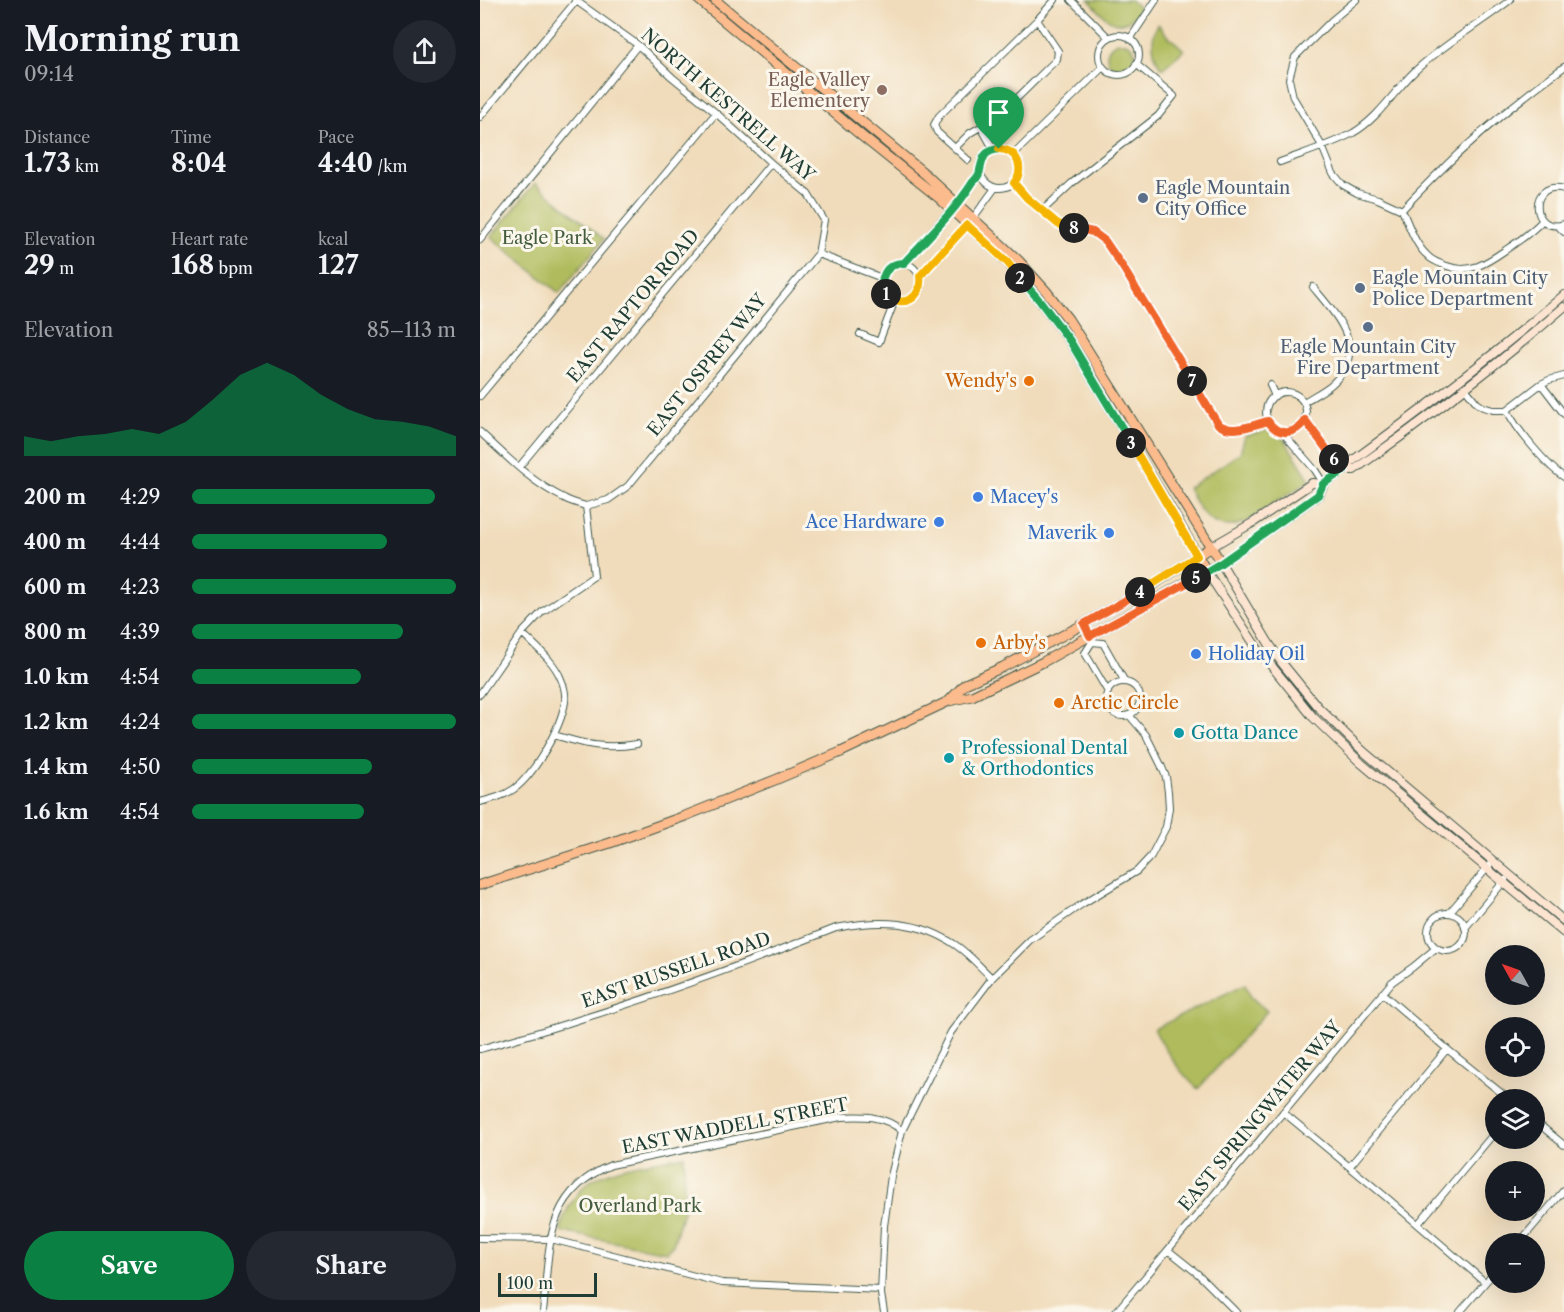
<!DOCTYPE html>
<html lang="en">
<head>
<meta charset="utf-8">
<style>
	:root { --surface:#171b24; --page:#242831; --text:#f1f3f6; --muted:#9ea1a6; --accent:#0b8043 }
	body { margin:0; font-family:"Libre Caslon Text",serif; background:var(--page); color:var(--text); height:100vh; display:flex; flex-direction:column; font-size:22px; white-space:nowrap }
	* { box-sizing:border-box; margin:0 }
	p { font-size:20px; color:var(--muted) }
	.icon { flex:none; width:33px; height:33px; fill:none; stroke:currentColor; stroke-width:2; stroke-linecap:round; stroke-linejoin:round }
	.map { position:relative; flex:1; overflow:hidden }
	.panel { display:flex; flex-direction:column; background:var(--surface); width:480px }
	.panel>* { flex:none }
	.needle { width:39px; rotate:310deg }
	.controls { position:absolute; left:1005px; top:945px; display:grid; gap:12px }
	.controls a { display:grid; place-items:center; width:60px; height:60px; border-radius:50%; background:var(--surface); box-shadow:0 6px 24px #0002; font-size:30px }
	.scale { position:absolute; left:18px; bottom:15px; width:99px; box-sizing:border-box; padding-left:6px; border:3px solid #1f3d34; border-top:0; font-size:16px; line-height:21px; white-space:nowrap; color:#1f3d34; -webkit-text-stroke:4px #fbf7ec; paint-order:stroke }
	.pin { position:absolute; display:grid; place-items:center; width:51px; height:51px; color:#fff; margin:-62px -26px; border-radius:50% 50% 50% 0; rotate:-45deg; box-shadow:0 0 6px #0007 }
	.pin .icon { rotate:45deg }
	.km { position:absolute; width:30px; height:30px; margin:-15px; border-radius:50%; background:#222; color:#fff; font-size:16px; line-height:30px; text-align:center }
	.round { display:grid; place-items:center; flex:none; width:63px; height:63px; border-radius:32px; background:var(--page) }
	.headline { display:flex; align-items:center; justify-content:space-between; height:102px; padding:0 24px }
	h1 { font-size:33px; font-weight:800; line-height:45px }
	.metrics { display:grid; grid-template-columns:repeat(3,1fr); gap:9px; height:102px; padding:6px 24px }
	.metrics div { display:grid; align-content:center }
	.metrics b { font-size:26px; font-weight:800 }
	.metrics small { font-size:16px; font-weight:400 }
	.metrics p { font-size:16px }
	.chart { height:168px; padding:12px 24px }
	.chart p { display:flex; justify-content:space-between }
	.chart svg { width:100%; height:108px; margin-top:6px; fill:var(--accent); opacity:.7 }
	.action { display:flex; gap:12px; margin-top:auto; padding:12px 24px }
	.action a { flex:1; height:69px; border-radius:36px; background:var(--accent); color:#fff; font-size:24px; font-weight:800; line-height:69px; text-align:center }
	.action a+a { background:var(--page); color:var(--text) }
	ul { padding:0 24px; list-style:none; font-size:20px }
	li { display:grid; grid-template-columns:96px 72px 1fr; align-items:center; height:45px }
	li i { height:15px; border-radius:8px; background:var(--accent) }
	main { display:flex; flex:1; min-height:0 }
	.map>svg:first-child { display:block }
	.green { fill:#afbb5c; stroke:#677c48; stroke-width:1.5 }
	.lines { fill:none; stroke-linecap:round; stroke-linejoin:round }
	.street-casing { stroke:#3e5548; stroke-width:8 }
	.secondary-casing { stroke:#3e5548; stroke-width:10 }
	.primary-casing { stroke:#3e5548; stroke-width:11 }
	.street { stroke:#fff; stroke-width:6 }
	.secondary { stroke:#fde4d1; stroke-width:8 }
	.primary { stroke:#fbbb8c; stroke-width:9 }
	.split-1-casing { stroke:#fff; stroke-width:12 }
	.split-2-casing { stroke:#fff; stroke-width:12 }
	.split-3-casing { stroke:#fff; stroke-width:12 }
	.split-4-casing { stroke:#fff; stroke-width:12 }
	.split-5-casing { stroke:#fff; stroke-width:12 }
	.split-6-casing { stroke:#fff; stroke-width:12 }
	.split-7-casing { stroke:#fff; stroke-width:12 }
	.split-8-casing { stroke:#fff; stroke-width:12 }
	.split-9-casing { stroke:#fff; stroke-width:12 }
	.split-1 { stroke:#22a559; stroke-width:8 }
	.split-2 { stroke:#f5b400; stroke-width:8 }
	.split-3 { stroke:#22a559; stroke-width:8 }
	.split-4 { stroke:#f5b400; stroke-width:8 }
	.split-5 { stroke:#f0652b; stroke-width:8 }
	.split-6 { stroke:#22a559; stroke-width:8 }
	.split-7 { stroke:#f0652b; stroke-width:8 }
	.split-8 { stroke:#f0652b; stroke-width:8 }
	.split-9 { stroke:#f5b400; stroke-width:8 }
	.education-dot { fill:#8d6e63; stroke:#fbf7ec; stroke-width:2 }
	.service-dot { fill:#5c6f8a; stroke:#fbf7ec; stroke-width:2 }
	.food-dot { fill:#e8710a; stroke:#fbf7ec; stroke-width:2 }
	.shop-dot { fill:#3f7fe0; stroke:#fbf7ec; stroke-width:2 }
	.culture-dot { fill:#0f9aa8; stroke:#fbf7ec; stroke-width:2 }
	.labels { text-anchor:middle; stroke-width:6; stroke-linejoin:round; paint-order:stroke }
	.education-label { font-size:18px; fill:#785e54; stroke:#fbf7ec; text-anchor:end }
	.street-label { font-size:18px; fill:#1f3d34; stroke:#fbf7ec }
	.service-label { font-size:18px; fill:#4e5e75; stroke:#fbf7ec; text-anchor:start }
	.park-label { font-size:18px; fill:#435c3e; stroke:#fbf7ec }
	.food-label { font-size:18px; fill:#c56008; stroke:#fbf7ec; text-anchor:start }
	.shop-label { font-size:18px; fill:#366cbe; stroke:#fbf7ec; text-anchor:start }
	.culture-label { font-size:18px; fill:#0d838f; stroke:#fbf7ec; text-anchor:start }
</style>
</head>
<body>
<main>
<section class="panel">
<div class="headline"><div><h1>Morning run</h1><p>09:14</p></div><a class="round"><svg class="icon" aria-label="share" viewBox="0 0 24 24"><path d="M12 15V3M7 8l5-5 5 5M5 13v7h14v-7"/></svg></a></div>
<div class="metrics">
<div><p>Distance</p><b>1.73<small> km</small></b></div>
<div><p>Time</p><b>8:04</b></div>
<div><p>Pace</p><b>4:40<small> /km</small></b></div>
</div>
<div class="metrics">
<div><p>Elevation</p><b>29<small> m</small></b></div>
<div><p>Heart rate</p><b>168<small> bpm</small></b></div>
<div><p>kcal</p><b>127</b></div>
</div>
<div class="chart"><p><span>Elevation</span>85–113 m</p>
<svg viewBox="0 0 160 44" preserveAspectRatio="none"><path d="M0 44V36L10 38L20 36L30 35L40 33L50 35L60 30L70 21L80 11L90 6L100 11L110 19L120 25L130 29L140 30L150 32L160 36V44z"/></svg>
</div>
<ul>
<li><b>200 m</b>4:29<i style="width:92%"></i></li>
<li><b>400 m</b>4:44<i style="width:74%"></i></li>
<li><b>600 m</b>4:23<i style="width:100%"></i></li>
<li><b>800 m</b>4:39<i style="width:80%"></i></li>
<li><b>1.0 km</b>4:54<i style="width:64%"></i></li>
<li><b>1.2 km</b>4:24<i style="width:100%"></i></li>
<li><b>1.4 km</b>4:50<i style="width:68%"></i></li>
<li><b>1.6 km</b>4:54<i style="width:65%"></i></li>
</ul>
<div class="action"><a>Save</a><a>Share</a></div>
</section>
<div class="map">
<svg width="1084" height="1312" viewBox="0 0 1084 1312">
	<rect width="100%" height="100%" fill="#fbf7ec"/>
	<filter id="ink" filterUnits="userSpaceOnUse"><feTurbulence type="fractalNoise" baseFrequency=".0167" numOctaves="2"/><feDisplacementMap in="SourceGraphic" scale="12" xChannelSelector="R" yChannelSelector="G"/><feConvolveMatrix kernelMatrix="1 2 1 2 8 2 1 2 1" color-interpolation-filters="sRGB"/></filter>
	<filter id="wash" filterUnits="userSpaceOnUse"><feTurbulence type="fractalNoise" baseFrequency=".008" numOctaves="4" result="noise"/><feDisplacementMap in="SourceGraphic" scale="24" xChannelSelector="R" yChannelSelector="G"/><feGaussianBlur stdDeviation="1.35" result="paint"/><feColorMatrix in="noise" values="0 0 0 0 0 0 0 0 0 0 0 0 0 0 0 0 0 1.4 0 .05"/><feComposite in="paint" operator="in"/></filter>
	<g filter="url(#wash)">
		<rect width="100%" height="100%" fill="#f0dbba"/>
		<path class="green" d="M609,0H651L660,9C657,13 653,18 649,20C633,32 619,10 609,0Z
			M678,24L684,32L704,50L682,69C672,56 670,38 678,24Z
			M627 56a14 14 0 1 1 28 0a14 14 0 1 1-28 0Z
			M55,183L124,239L79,293L11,237Z
			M788,430L805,440L830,480C816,490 801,499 787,508C779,513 771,519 763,523C734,535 718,511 708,488L760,453L765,436Z
			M765,984L771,997L787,1011L718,1089C699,1072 686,1052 674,1029Z
			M204,1156V1208L193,1245L186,1252L81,1232C81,1221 85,1212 92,1202C96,1196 101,1189 106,1184C132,1165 173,1162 204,1156Z"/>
	</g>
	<g filter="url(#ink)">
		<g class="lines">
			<defs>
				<path id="street" d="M95,0L158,45L192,77L236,113L291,163L328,194L344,220L338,254L148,486L128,500L106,506
					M591,0L629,38
					M876,0L851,21L815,57L809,79L813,97L842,146L853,173L863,185L877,193L898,199L922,210C930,227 935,246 950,258C955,262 961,264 967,266C991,275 1008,262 1027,249C1039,241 1053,231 1063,220
					M619 55a20 20 0 1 1 40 0a20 20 0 1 1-40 0Z
					M650,39L676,0
					M0,117L96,1
					M501,127L514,150
					M475,148L490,133L511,121L523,112L577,59L578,51L557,20
					M500 168a20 20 0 1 1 40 0a20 20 0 1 1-40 0Z
					M534,154L623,67
					M488,160L457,132L454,125L459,116L557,20L575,0
					M800,162C824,153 850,145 873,133C898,119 914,91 934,72C963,44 999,25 1030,0
					M534,183L547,198L578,224L613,232L625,241L642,266L738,424C753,435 772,426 788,421
					M1084,189C1048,179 1050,235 1084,224
					M922,210C932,199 943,188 954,177C994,137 1038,100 1084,67
					M562,211L592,183L678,116L694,96L656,64
					M1078,226L1084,232
					M0,240L158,45
					M338,254L402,278
					M402 282a19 19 0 1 1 38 0a19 19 0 1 1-38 0Z
					M424,263L486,193L500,171
					M440,276L491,221L515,188
					M380,334L399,342L415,300
					M1061,384L1084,414
					M790,385L795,396
					M985,388L997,403L1003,407L1013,410H1027L1061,384L1069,380L1084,376
					M786 412a20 20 0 1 1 40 0a20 20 0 1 1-40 0Z
					M0,396L236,113
					M824,402C833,396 844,391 852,384C890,350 857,316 833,287
					M1027,410C1036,429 1067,466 1084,477
					M825,420L845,447L864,470
					M0,432C26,456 52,483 84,498C91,502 99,504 106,506
					M803,433L835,470L844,484
					M39,467L291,163
					M612,642L605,653L628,692
					M612,642L623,643L645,682
					M626 699a17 17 0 1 1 34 0a17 17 0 1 1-34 0Z
					M0,694L42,633L62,612L114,576L106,506
					M74,735C105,744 124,750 157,744
					M0,802C12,799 24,796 34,789C55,774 81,727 85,702C86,695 84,685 81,679C74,661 56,647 42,633
					M948 932a19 19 0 1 1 38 0a19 19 0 1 1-38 0Z
					M969,913L1009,866
					M985,928L1025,880
					M902,993L967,1049L1030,1100
					M0,1049C34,1039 68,1030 101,1019C187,993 272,961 356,928C399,919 440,920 477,946C490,955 501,968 512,978
					M803,1112L906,1197L1005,1282
					M1054,1120L1084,1145
					M870,1166L967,1049
					M938,1224L1016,1131
					M0,1238L71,1239L242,1283L401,1290
					M1038,1244L1084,1190
					M688,1250L718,1274L756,1312
					M63,1312C70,1250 63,1193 131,1165L361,1117C383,1116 404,1115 422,1131
					M404,1312L401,1294L404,1226L411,1176L422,1131L471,1032L512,978L550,940L602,904L657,871L671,856L686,827L689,808L688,792L686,777L681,765L666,735L649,715
					M636,1312L912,982L933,967L956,948
					M980,1312L1016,1270"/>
				<path id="secondary" d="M1084,295C1015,355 942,410 868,464L864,470L844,484L839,495L741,563L788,642L802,663L837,706L883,751L1084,921
					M864,470H874C947,419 1017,365 1084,307
					M731,547L774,522L832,483L844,484
					M727,572L777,648L833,717L881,763L1084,933"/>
				<path id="primary" d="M219,0L383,137L459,198L527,262L560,301L590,341L692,511L727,572
					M469,701L485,684L523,667L604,624L671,586L731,547
					M0,885L130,843L205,816L295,780L361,752L469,701L492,696L563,662L741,563L607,349L588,319L566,291L538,260L445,174L235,0"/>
			</defs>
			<use href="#street" class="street-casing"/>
			<use href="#secondary" class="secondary-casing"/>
			<use href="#primary" class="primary-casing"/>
			<use href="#street" class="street"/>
			<use href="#secondary" class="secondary"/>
			<use href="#primary" class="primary"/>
		</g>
	</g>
	<g class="lines" filter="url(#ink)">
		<defs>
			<path id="split-1" d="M406,294C397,279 406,263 424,263C448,237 474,212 493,182C496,179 500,174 500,170C503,157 504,151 519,149"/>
			<path id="split-2" d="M406,294C423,310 443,298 440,276L487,225L527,262L540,278"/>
			<path id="split-3" d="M540,278L560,301L590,341L651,443"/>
			<path id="split-4" d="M651,443L717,556L660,592"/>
			<path id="split-5" d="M660,592L604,624L610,636L716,578"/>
			<path id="split-6" d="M716,578L741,563L838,495L843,484L864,470L854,459"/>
			<path id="split-7" d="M712,381L738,424C752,435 772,425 788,421C798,437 816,435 825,420L854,459"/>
			<path id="split-8" d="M594,228L613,232L625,241L642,266L712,381"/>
			<path id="split-9" d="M519,149C538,150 545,169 534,183L547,198L578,224L594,228"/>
		</defs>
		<use href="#split-1" class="split-1-casing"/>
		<use href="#split-2" class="split-2-casing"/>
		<use href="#split-3" class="split-3-casing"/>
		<use href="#split-4" class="split-4-casing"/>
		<use href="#split-5" class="split-5-casing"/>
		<use href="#split-6" class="split-6-casing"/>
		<use href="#split-7" class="split-7-casing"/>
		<use href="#split-8" class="split-8-casing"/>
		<use href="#split-9" class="split-9-casing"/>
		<use href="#split-1" class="split-1"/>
		<use href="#split-2" class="split-2"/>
		<use href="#split-3" class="split-3"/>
		<use href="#split-4" class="split-4"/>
		<use href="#split-5" class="split-5"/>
		<use href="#split-6" class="split-6"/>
		<use href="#split-7" class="split-7"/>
		<use href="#split-8" class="split-8"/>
		<use href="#split-9" class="split-9"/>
	</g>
	<circle class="education-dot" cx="402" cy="90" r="6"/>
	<g class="service-dot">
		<circle cx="663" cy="198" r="6"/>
		<circle cx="880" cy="288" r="6"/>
		<circle cx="888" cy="327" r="6"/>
	</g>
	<g class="food-dot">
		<circle cx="549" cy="381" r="6"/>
		<circle cx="501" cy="643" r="6"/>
		<circle cx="579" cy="703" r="6"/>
	</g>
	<g class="shop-dot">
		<circle cx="498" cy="497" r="6"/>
		<circle cx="459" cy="522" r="6"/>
		<circle cx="629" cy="533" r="6"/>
		<circle cx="716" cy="654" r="6"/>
	</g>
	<g class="culture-dot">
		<circle cx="699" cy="733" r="6"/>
		<circle cx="469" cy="758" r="6"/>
	</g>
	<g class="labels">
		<g class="education-label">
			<text x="390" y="86">Eagle Valley<tspan x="390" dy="21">Elementery</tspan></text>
		</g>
		<g class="street-label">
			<text transform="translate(248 105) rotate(41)" y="6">NORTH KESTRELL WAY</text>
			<text transform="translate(153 306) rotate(-50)" y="6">EAST RAPTOR ROAD</text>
			<text transform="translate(227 365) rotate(-51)" y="6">EAST OSPREY WAY</text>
			<text transform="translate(196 970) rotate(-19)" y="6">EAST RUSSELL ROAD</text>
			<text transform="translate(780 1116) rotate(-50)" y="6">EAST SPRINGWATER WAY</text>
			<text transform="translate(255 1126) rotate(-11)" y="6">EAST WADDELL STREET</text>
		</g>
		<g class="service-label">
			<text x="675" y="194">Eagle Mountain<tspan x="675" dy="21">City Office</tspan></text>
			<text x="892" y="284">Eagle Mountain City<tspan x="892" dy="21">Police Department</tspan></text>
			<text x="888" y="353" text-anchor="middle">Eagle Mountain City<tspan x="888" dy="21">Fire Department</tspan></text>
		</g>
		<g class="park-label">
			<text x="67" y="244">Eagle Park</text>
			<text x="160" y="1212">Overland Park</text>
		</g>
		<g class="food-label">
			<text x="537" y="387" text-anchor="end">Wendy's</text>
			<text x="513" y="649">Arby's</text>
			<text x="591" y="709">Arctic Circle</text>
		</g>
		<g class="shop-label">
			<text x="510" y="503">Macey's</text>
			<text x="447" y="528" text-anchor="end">Ace Hardware</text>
			<text x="617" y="539" text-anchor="end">Maverik</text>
			<text x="728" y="660">Holiday Oil</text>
		</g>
		<g class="culture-label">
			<text x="711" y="739">Gotta Dance</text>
			<text x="481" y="754">Professional Dental<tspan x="481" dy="21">&amp; Orthodontics</tspan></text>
		</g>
	</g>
</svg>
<div class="controls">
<a><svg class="needle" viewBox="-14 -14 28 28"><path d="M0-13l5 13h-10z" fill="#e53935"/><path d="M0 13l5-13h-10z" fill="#9ea1a6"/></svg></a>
<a><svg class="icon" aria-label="locate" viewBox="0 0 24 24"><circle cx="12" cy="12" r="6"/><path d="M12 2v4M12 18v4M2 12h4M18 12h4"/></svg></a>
<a><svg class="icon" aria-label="layers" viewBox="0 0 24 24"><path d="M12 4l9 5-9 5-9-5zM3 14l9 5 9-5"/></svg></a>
<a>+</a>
<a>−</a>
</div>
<div class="scale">100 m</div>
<div class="pin" style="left:519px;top:149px;background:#1e9e55"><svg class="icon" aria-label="arrive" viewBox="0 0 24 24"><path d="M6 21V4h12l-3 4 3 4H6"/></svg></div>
<b class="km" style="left:406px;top:294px">1</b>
<b class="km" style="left:540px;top:278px">2</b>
<b class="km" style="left:651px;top:443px">3</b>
<b class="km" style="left:660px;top:592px">4</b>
<b class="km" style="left:716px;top:578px">5</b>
<b class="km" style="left:854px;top:459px">6</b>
<b class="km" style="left:712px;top:381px">7</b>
<b class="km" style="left:594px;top:228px">8</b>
</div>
</main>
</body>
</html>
